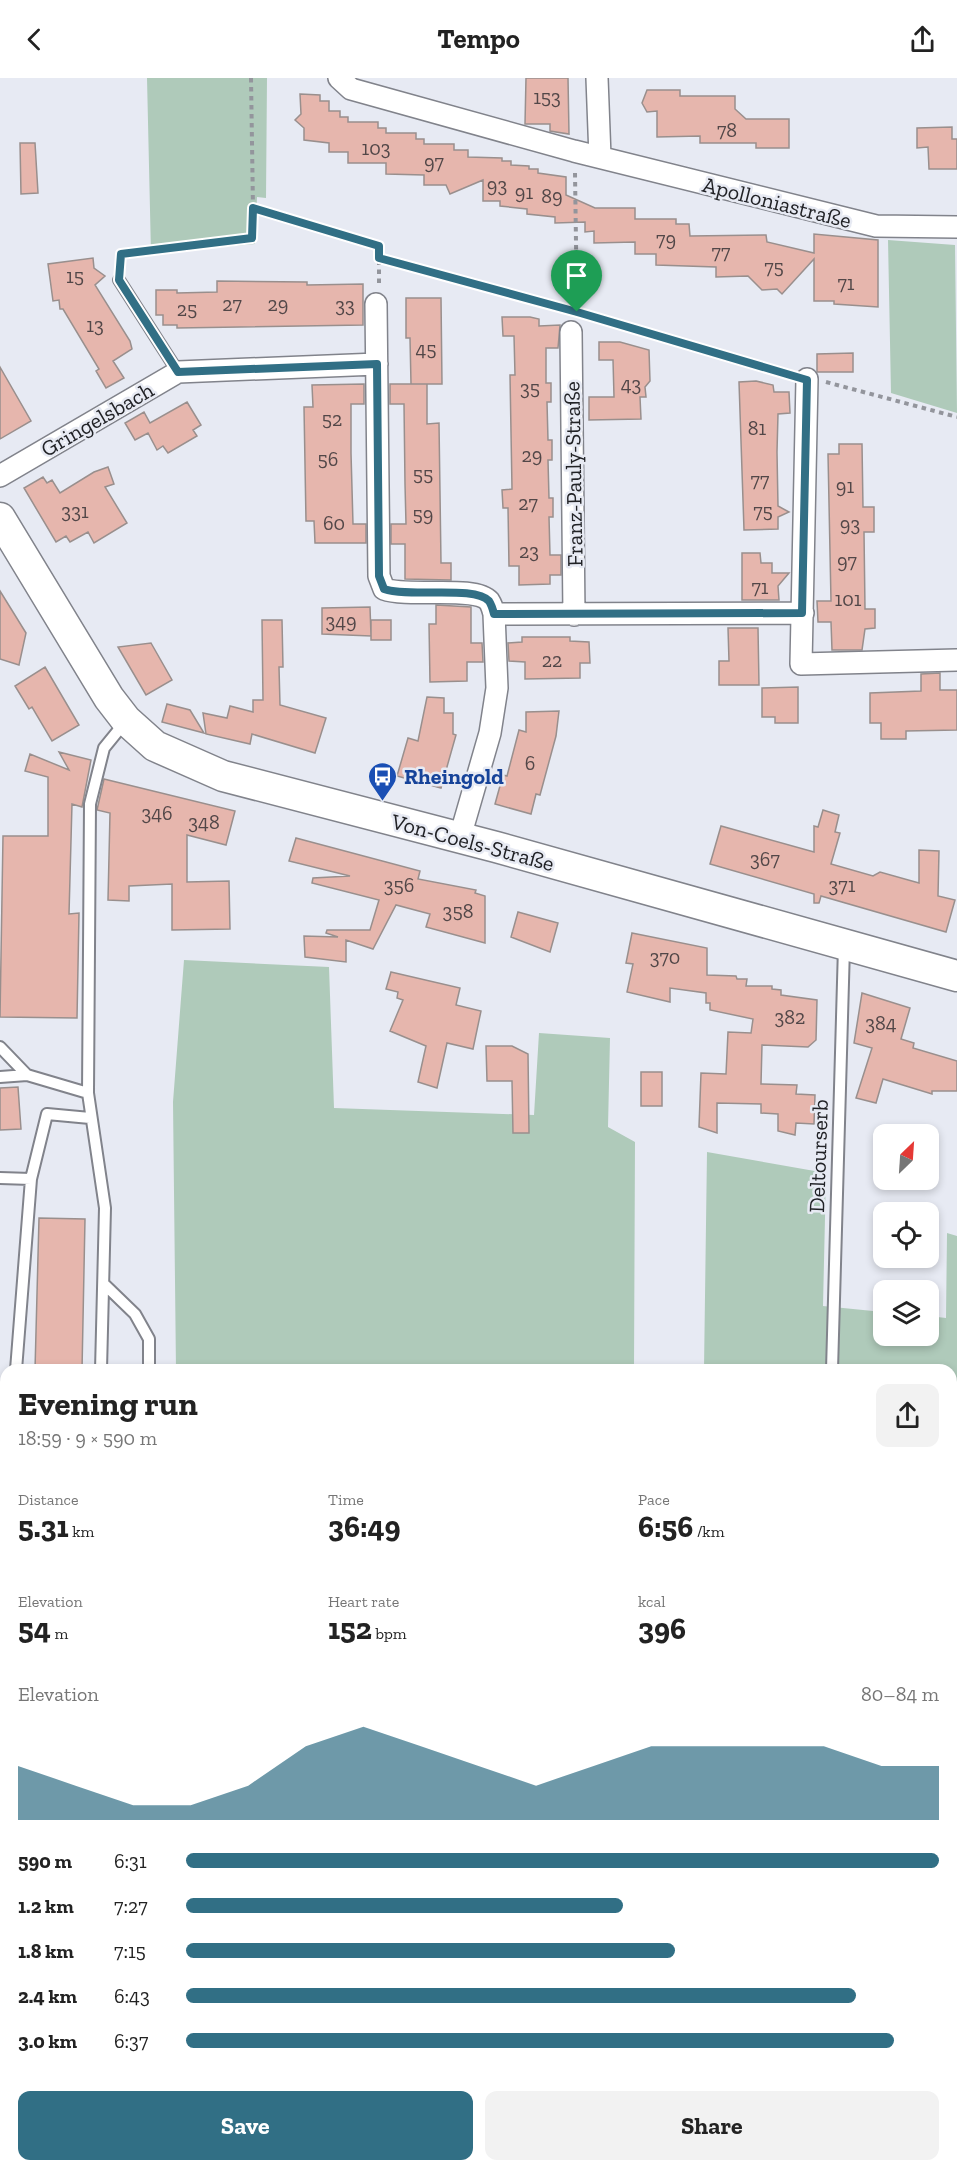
<!DOCTYPE html>
<html lang="en">
<head>
<meta charset="utf-8">
<style>
	:root { --surface:#fff; --page:#f2f2f2; --text:#222; --muted:#767676; --accent:#316f85 }
	body { margin:0; font-family:"Zilla Slab",serif; background:var(--page); color:var(--text); height:100vh; display:flex; flex-direction:column; font-size:22px; white-space:nowrap }
	* { box-sizing:border-box; margin:0 }
	p { font-size:20px; color:var(--muted) }
	.icon { flex:none; width:33px; height:33px; fill:none; stroke:currentColor; stroke-width:2; stroke-linecap:round; stroke-linejoin:round }
	.map { position:relative; flex:1; overflow:hidden }
	.drawer { position:absolute; left:0px; top:1286px; width:957px; height:808px; display:flex; flex-direction:column; background:var(--surface); border-radius:18px 18px 0 0; box-shadow:0 3px 9px #0003 }
	.drawer>* { flex:none }
	.needle { width:39px; rotate:25deg }
	.controls { position:absolute; left:873px; top:1046px; display:grid; gap:12px }
	.controls a { display:grid; place-items:center; width:66px; height:66px; border-radius:12px; background:var(--surface); box-shadow:0 3px 9px #0003; font-size:30px }
	.pin { position:absolute; display:grid; place-items:center; width:51px; height:51px; color:#fff; margin:-62px -26px; border-radius:50% 50% 50% 0; rotate:-45deg; box-shadow:0 0 6px #0007 }
	.pin .icon { rotate:45deg }
	.round { display:grid; place-items:center; flex:none; width:63px; height:63px; border-radius:12px; background:var(--page) }
	.head { display:flex; align-items:center; justify-content:space-between; height:102px; padding:0 18px }
	h1 { font-size:33px; font-weight:800; line-height:45px }
	.figures { display:grid; grid-template-columns:repeat(3,1fr); gap:9px; height:102px; padding:6px 18px }
	.figures div { display:grid; align-content:center }
	.figures b { font-size:30px; font-weight:800 }
	.figures small { font-size:16px; font-weight:400 }
	.figures p { font-size:16px }
	.chart { height:168px; padding:12px 18px }
	.chart p { display:flex; justify-content:space-between }
	.chart svg { width:100%; height:108px; margin-top:6px; fill:var(--accent); opacity:.7 }
	.primary-button { display:flex; gap:12px; margin-top:auto; padding:12px 18px }
	.primary-button a { flex:1; height:69px; border-radius:12px; background:var(--accent); color:#fff; font-size:24px; font-weight:800; line-height:69px; text-align:center }
	.primary-button a+a { background:var(--page); color:var(--text) }
	ul { padding:0 18px; list-style:none; font-size:20px }
	li { display:grid; grid-template-columns:96px 72px 1fr; align-items:center; height:45px }
	li i { height:15px; border-radius:8px; background:var(--accent) }
	header { display:flex; justify-content:space-between; align-items:center; height:78px; padding:0 18px; background:var(--surface); font-size:27px; font-weight:800 }
	.map>svg:first-child { display:block }
	.green { fill:#afcaba }
	.building { fill:#e6b6ad; stroke:#998f8d; stroke-width:1.5 }
	.lines { fill:none; stroke-linecap:round; stroke-linejoin:round }
	.service-casing { stroke:#81838b; stroke-width:14 }
	.minor-casing { stroke:#81838b; stroke-width:24 }
	.secondary-casing { stroke:#81838b; stroke-width:33 }
	.path { stroke:#93959c; stroke-width:4; stroke-dasharray:4.5 4.5; stroke-linecap:butt }
	.service { stroke:#fff; stroke-width:10 }
	.minor { stroke:#fff; stroke-width:21 }
	.secondary { stroke:#fff; stroke-width:30 }
	.route-casing { stroke:#fff; stroke-width:12 }
	.route { stroke:#316f85; stroke-width:8 }
	.labels { text-anchor:middle; stroke-width:5; stroke-linejoin:round; paint-order:stroke }
	.number-label { font-size:20px; fill:#524748 }
	.street-label { font-size:22px; fill:#212226; stroke:#e7eaf3 }
	.transit-label { font-size:22px; font-weight:bold; fill:#164399; stroke:#e7eaf3; text-anchor:start }
</style>
</head>
<body>
<header><svg class="icon" aria-label="back" viewBox="0 0 24 24"><path d="M15 5l-7 7 7 7"/></svg>Tempo<svg class="icon" aria-label="share" viewBox="0 0 24 24"><path d="M12 15V3M7 8l5-5 5 5M5 13v7h14v-7"/></svg></header>
<div class="map">
<svg width="957" height="2093" viewBox="0 0 957 2093">
	<rect width="100%" height="100%" fill="#e7eaf3"/>
	<path class="green" d="M147,0H267L266,120L257,119L255,166L151,176Z
		M888,162L955,167L957,335L891,315Z
		M184,882L329,889L334,1030L534,1037L539,955L610,960L608,1049L635,1064L634,1291L176,1292L173,1024Z
		M707,1074L826,1095L823,1228L883,1234L884,1257H928L929,1238L946,1240L947,1155L957,1158V2093H0V1870L6,1871V2088H951V1292L704,1291Z"/>
	<path class="building" d="M526,0H568L569,56L550,53V46H525Z
		M647,12H680V18H735V31L746,41H789V70H756V65H700V58L657,59V33L647,34L642,25Z
		M300,16L320,17V23H329V33H340V39H348V44H378V50H386V55H416V61H424V66H454V72H468V79L502,80V83H511V87L529,88V91H538V95L566,99V117L595,130H635V141H676V146H689L690,158L766,157L767,164L814,175V156L878,162V229L834,226V223H814V181L782,216L777,211L762,212L748,198L716,199V189L656,187V176H635V164L594,165V153L585,154V144L555,145V139L527,136V131L500,128V123H483V102L450,116L446,107H424V97L386,96V85H348V74H329V65L304,62V50L295,42L301,36Z
		M952,49V61H957V91H929L928,69L917,70V50Z
		M20,65H35L38,115L21,116Z
		M93,180L94,190L105,198L95,207L130,263L132,271L113,283L124,300L106,310L96,293L99,291L63,231H60L59,222L53,223L48,186Z
		M217,203L307,204V207L363,206V247L177,250V247H163V237H156V212H177V215L217,214Z
		M406,220H441L442,306H411L410,260H406Z
		M502,239H530L539,241V248L560,247L558,270H546V305H551V324H547L548,362H552V382H548L549,420H553V439H549L550,477H561V497H550V506L519,507V488H509L508,430H503L502,412L512,411L510,297H515L514,258H503Z
		M599,264H620L649,272L650,303L645,309L646,319H640L641,341L589,342V319H614L613,282H599Z
		M853,275V294H817V276Z
		M0,289L31,343L0,361Z
		M756,303L773,307L774,314H789L790,335L778,336L777,374L778,428L789,434L778,439V451L744,452L739,304Z
		M364,306V326H351V375L353,446H366V465H315L314,443H306L304,329H313L312,307Z
		M390,306H427V346L439,345L441,485H451V502L405,501V466H391V446H406L405,406L404,326H390Z
		M187,324L201,347L193,352L197,358L168,375L163,368L157,372L148,355L135,362L125,345L144,334L150,345Z
		M839,366H862L863,429H874V454H864L865,531H875V550L865,551L862,572H832L831,544H818L817,523H831L828,376H839Z
		M108,389L114,406L105,409L127,445L94,465L88,454L70,464L66,458L56,464L24,410L43,399L47,405L52,402L60,415L94,394Z
		M742,475H760L761,485H772V495H789L778,508L779,522H742Z
		M0,513L26,555L19,587L0,581Z
		M436,527L471,529V565H482L483,584H467V603L430,604L429,546H436Z
		M370,529L371,558L322,556V530Z
		M262,542H282L283,589H279L280,627L326,640L315,675L252,656L250,666L206,656L203,635L227,640L230,628L253,634V622H263Z
		M371,542H391V562H371Z
		M728,550H758L759,607H719V583H729Z
		M522,559H570V563L589,564L590,585H580V600L525,601V584L509,583L508,565L522,564Z
		M151,565L172,602L146,617L118,569Z
		M45,589L79,647L52,663L32,629L29,631L15,608Z
		M940,595V612H957V652L906,653V661H881V645H870V615L921,613V596Z
		M798,609V645H775V639H762V610Z
		M427,619L444,620V635H453V656L456,657L441,710L397,698L408,660L418,663Z
		M167,626L190,632L204,655L162,644Z
		M559,633L556,658L540,717L536,716L531,736L495,726L503,697L507,698L519,652L526,654V634Z
		M59,674L91,682L82,729L72,726L69,836L79,835L77,940L0,939L3,758H48V699L25,693L30,676L69,692Z
		M104,701L235,733L226,767L187,757V804L229,803L230,851L172,852V806L129,808V823L108,822L110,735L97,732Z
		M823,732L839,737L835,754L840,755L831,786L873,798L880,794L919,805V772L939,773L938,818L955,822L946,854L821,818L819,825H814V816L710,786L721,748L814,774V748L818,749Z
		M296,760L420,793L418,801L476,812L475,815L485,818V865L426,849L430,836L396,827L373,871L346,862V884L305,879L304,858L338,859L326,855L327,852H370L379,822L312,805L313,800L350,798L289,783Z
		M518,834L558,845L550,874L511,859Z
		M632,855L707,870V897L736,898L737,901H747L746,908H772V911L781,912V917L817,922L816,962L808,969L762,967L761,1006L797,1007L796,1016L815,1017L814,1046L796,1045L795,1057L778,1053V1036L761,1035V1026L717,1025V1055L699,1049L701,995L726,996L728,954L751,955L753,941L710,932V925H706V915L670,910V924L627,914L633,886L626,885Z
		M391,894L460,910L456,927L481,933L473,971L447,965L437,1010L418,1004L426,968L390,953L403,922L397,920L398,914L386,911Z
		M862,915L910,930L901,961L914,965L913,970L957,983V1013H932V1016L883,1001L876,1025L856,1020L872,970L854,965Z
		M486,968H512L528,976L529,1055H513L512,1003H487Z
		M641,994H662V1028H641Z
		M18,1009L21,1051L0,1052V1010Z
		M39,1140L85,1141L82,1292H35Z"/>
	<g class="lines">
		<defs>
			<path id="service" d="M119,202L178,294
				M0,969L27,997
				M0,999L27,997L88,1015
				M0,1100L31,1101
				M105,1207L135,1236L149,1261V1292
				M16,1292L31,1101L47,1036L90,1040
				M101,1292L105,1130L88,1015L90,726L104,670L126,643
				M832,1292L844,869
				M0,1311H6
				M0,1406L6,1366
				M0,1741L6,1743
				M815,2093V2088"/>
			<path id="minor" d="M339,0L351,11L574,73L876,148L957,149
				M597,0L600,79
				M376,226L379,498L384,511C409,520 475,507 489,523C491,526 493,532 494,536
				M571,254L574,537
				M807,301L801,586L957,582
				M0,398L178,294L377,286
				M460,759L490,655L497,610L494,536L803,535"/>
			<path id="secondary" d="M0,440L109,620L126,642L155,668L223,698L496,769L957,898"/>
		</defs>
		<use href="#service" class="service-casing"/>
		<use href="#minor" class="minor-casing"/>
		<use href="#secondary" class="secondary-casing"/>
		<path class="path" d="M251,0L253,130L379,168V180
			M575,95L577,234
			M120,186L121,176L252,160L253,130
			M379,205V180L571,232
			M584,236L787,295
			M826,304L957,339"/>
		<use href="#service" class="service"/>
		<use href="#minor" class="minor"/>
		<use href="#secondary" class="secondary"/>
	</g>
	<g class="lines">
		<defs>
			<path id="route" d="M253,130L379,168V180L577,234L807,302L802,535L494,536C493,532 491,526 489,523C475,507 409,520 384,511L379,498L377,286L178,294L119,202L121,176L252,160Z"/>
		</defs>
		<use href="#route" class="route-casing"/>
		<use href="#route" class="route"/>
	</g>
	<defs>
		<symbol id="bus-pin" viewBox="-11 -11 22 30"><path d="M0 17L-7.5 6A9.5 9.5 0 1 1 7.5 6Z" fill="#1a4fb4" stroke="#e7eaf3"/><path d="M-5-6H5V4H4V6H2V4H-2V6H-4V4H-5ZM-3.5-4V0h7V-4ZM-3.5 1.2v1.5H-2V1.2ZM2 1.2v1.5H3.5V1.2Z" fill="#fff"/></symbol>
	</defs>
	<g fill-rule="evenodd">
		<use href="#bus-pin" x="366" y="682" width="33" height="45"/>
	</g>
	<g class="labels">
		<g class="number-label">
			<text x="547" y="26">153</text>
			<text x="727" y="59">78</text>
			<text x="376" y="77">103</text>
			<text x="434" y="91">97</text>
			<text x="497" y="114">93</text>
			<text x="524" y="121">91</text>
			<text x="552" y="125">89</text>
			<text x="666" y="168">79</text>
			<text x="721" y="181">77</text>
			<text x="774" y="196">75</text>
			<text x="75" y="205">15</text>
			<text x="846" y="212">71</text>
			<text x="232" y="233">27</text>
			<text x="278" y="233">29</text>
			<text x="345" y="234">33</text>
			<text x="187" y="238">25</text>
			<text x="95" y="254">13</text>
			<text x="426" y="278">45</text>
			<text x="631" y="313">43</text>
			<text x="530" y="317">35</text>
			<text x="332" y="348">52</text>
			<text x="757" y="357">81</text>
			<text x="532" y="384">29</text>
			<text x="328" y="388">56</text>
			<text x="423" y="403">55</text>
			<text x="760" y="409">77</text>
			<text x="845" y="415">91</text>
			<text x="528" y="432">27</text>
			<text x="75" y="440">331</text>
			<text x="763" y="440">75</text>
			<text x="423" y="443">59</text>
			<text x="334" y="452">60</text>
			<text x="850" y="453">93</text>
			<text x="529" y="480">23</text>
			<text x="847" y="490">97</text>
			<text x="760" y="516">71</text>
			<text x="848" y="528">101</text>
			<text x="341" y="550">349</text>
			<text x="552" y="589">22</text>
			<text x="530" y="692">6</text>
			<text x="157" y="742">346</text>
			<text x="204" y="751">348</text>
			<text x="765" y="788">367</text>
			<text x="399" y="814">356</text>
			<text x="842" y="814">371</text>
			<text x="458" y="840">358</text>
			<text x="665" y="886">370</text>
			<text x="790" y="946">382</text>
			<text x="881" y="952">384</text>
		</g>
		<g class="street-label">
			<text transform="translate(777 124) rotate(14)" y="8">Apolloniastraße</text>
			<text transform="translate(97 341) rotate(-30)" y="8">Gringelsbach</text>
			<text transform="translate(573 396) rotate(-91)" y="8">Franz-Pauly-Straße</text>
			<text transform="translate(473 764) rotate(15)" y="8">Von-Coels-Straße</text>
			<text transform="translate(818 1078) rotate(-88)" y="8">Deltourserb</text>
		</g>
		<g class="transit-label">
			<text x="404" y="706">Rheingold</text>
		</g>
	</g>
</svg>
<div class="controls">
<a><svg class="needle" viewBox="-14 -14 28 28"><path d="M0-13l5 13h-10z" fill="#e53935"/><path d="M0 13l5-13h-10z" fill="#767676"/></svg></a>
<a><svg class="icon" aria-label="locate" viewBox="0 0 24 24"><circle cx="12" cy="12" r="6"/><path d="M12 2v4M12 18v4M2 12h4M18 12h4"/></svg></a>
<a><svg class="icon" aria-label="layers" viewBox="0 0 24 24"><path d="M12 4l9 5-9 5-9-5zM3 14l9 5 9-5"/></svg></a>
</div>
<div class="pin" style="left:577px;top:234px;background:#1e9e55"><svg class="icon" aria-label="arrive" viewBox="0 0 24 24"><path d="M6 21V4h12l-3 4 3 4H6"/></svg></div>
<section class="drawer">
<div class="head"><div><h1>Evening run</h1><p>18:59 · 9 × 590 m</p></div><a class="round"><svg class="icon" aria-label="share" viewBox="0 0 24 24"><path d="M12 15V3M7 8l5-5 5 5M5 13v7h14v-7"/></svg></a></div>
<div class="figures">
<div><p>Distance</p><b>5.31<small> km</small></b></div>
<div><p>Time</p><b>36:49</b></div>
<div><p>Pace</p><b>6:56<small> /km</small></b></div>
</div>
<div class="figures">
<div><p>Elevation</p><b>54<small> m</small></b></div>
<div><p>Heart rate</p><b>152<small> bpm</small></b></div>
<div><p>kcal</p><b>396</b></div>
</div>
<div class="chart"><p><span>Elevation</span>80–84 m</p>
<svg viewBox="0 0 160 44" preserveAspectRatio="none"><path d="M0 44V22L10 30L20 38L30 38L40 30L50 14L60 6L70 14L80 22L90 30L100 22L110 14L120 14L130 14L140 14L150 22L160 22V44z"/></svg>
</div>
<ul>
<li><b>590 m</b>6:31<i style="width:100%"></i></li>
<li><b>1.2 km</b>7:27<i style="width:58%"></i></li>
<li><b>1.8 km</b>7:15<i style="width:65%"></i></li>
<li><b>2.4 km</b>6:43<i style="width:89%"></i></li>
<li><b>3.0 km</b>6:37<i style="width:94%"></i></li>
</ul>
<div class="primary-button"><a>Save</a><a>Share</a></div>
</section>
</div>
</body>
</html>
